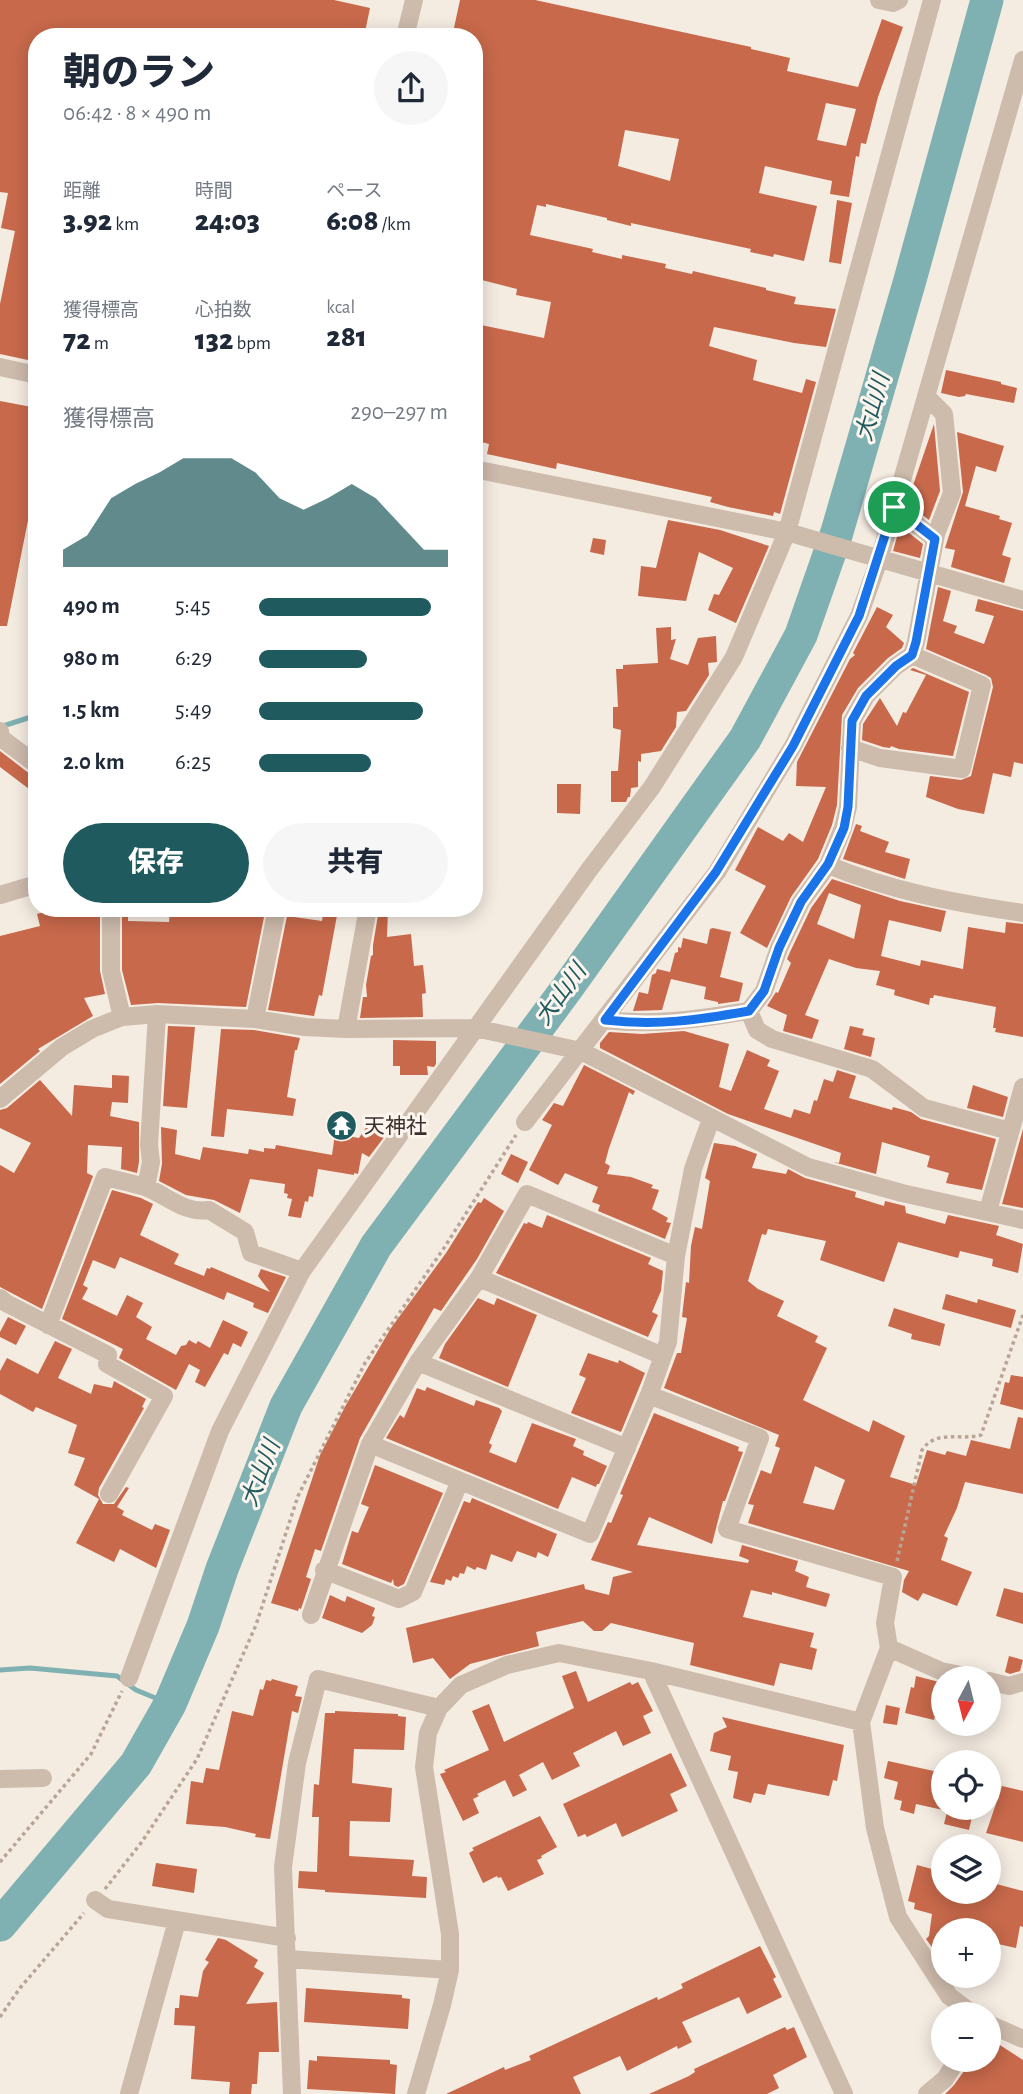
<!DOCTYPE html>
<html lang="ja">
<head>
<meta charset="utf-8">
<style>
	:root { --surface:#fff; --page:#f6f6f7; --text:#1f2937; --muted:#747a83; --accent:#1f5a5e }
	body { margin:0; font-family:"Alegreya Sans","Noto Sans JP",sans-serif; background:var(--page); color:var(--text); height:100vh; display:flex; flex-direction:column; font-size:26px; white-space:nowrap }
	* { box-sizing:border-box; margin:0 }
	p { font-size:23px; color:var(--muted) }
	.icon { flex:none; width:38px; height:38px; fill:none; stroke:currentColor; stroke-width:2; stroke-linecap:round; stroke-linejoin:round }
	.map { position:relative; flex:1; overflow:hidden }
	.drawer { position:absolute; left:28px; top:28px; width:455px; height:889px; display:flex; flex-direction:column; background:var(--surface); border-radius:28px; box-shadow:0 4px 18px #0003 }
	.drawer>* { flex:none }
	.needle { width:46px; rotate:187deg }
	.controls { position:absolute; left:931px; top:1666px; display:grid; gap:14px }
	.controls a { display:grid; place-items:center; width:70px; height:70px; border-radius:50%; background:var(--surface); box-shadow:0 4px 18px #0003; font-size:35px }
	.pin { position:absolute; display:grid; place-items:center; width:60px; height:60px; color:#fff; margin:-30px; border:4px solid #fff; border-radius:50%; box-shadow:0 2px 7px #0007 }
	.round { display:grid; place-items:center; flex:none; width:74px; height:74px; border-radius:37px; background:var(--page) }
	.head { display:flex; align-items:center; justify-content:space-between; height:119px; padding:0 35px }
	h1 { font-size:38px; font-weight:800; line-height:52px }
	.stats { display:grid; grid-template-columns:repeat(3,1fr); gap:10px; height:119px; padding:7px 35px }
	.stats div { display:grid; align-content:center }
	.stats b { font-size:30px; font-weight:800 }
	.stats small { font-size:19px; font-weight:400 }
	.stats p { font-size:19px }
	.chart { height:196px; padding:14px 35px }
	.chart p { display:flex; justify-content:space-between }
	.chart svg { width:100%; height:126px; margin-top:7px; fill:var(--accent); opacity:.7 }
	.cta { display:flex; gap:14px; margin-top:auto; padding:14px 35px }
	.cta a { flex:1; height:80px; border-radius:42px; background:var(--accent); color:#fff; font-size:28px; font-weight:800; line-height:80px; text-align:center }
	.cta a+a { background:var(--page); color:var(--text) }
	ul { padding:0 35px; list-style:none; font-size:23px }
	li { display:grid; grid-template-columns:112px 84px 1fr; align-items:center; height:52px }
	li i { height:18px; border-radius:9px; background:var(--accent) }
	.map>svg:first-child { display:block }
	.lines { fill:none; stroke-linecap:round; stroke-linejoin:round }
	.stream { stroke:#7fb0b2; stroke-width:5 }
	.river { stroke:#7fb0b2; stroke-width:33 }
	.building { fill:#c8694b; fill-rule:evenodd }
	.path { stroke:#b9a596; stroke-width:3.5; stroke-dasharray:3.5 3.5; stroke-linecap:butt }
	.minor { stroke:#cdbbac; stroke-width:18 }
	.route-casing { stroke:#fff; stroke-width:14 }
	.route { stroke:#1a73e8; stroke-width:9 }
	.labels { text-anchor:middle; stroke-width:6; stroke-linejoin:round; paint-order:stroke }
	.poi-label { font-size:21px; fill:#3b302b; stroke:#fbf5ee; text-anchor:start }
	.water-label { font-size:23px; font-style:italic; fill:#1f5a5e; stroke:#fbf5ee }
</style>
</head>
<body>
<div class="map">
<svg width="1023" height="2094" viewBox="0 0 1023 2094">
	<rect width="100%" height="100%" fill="#f4ebe1"/>
	<g class="lines">
		<path class="stream" d="M0,727L37,715
			M0,1670L30,1668L117,1676L136,1690L170,1704"/>
		<path class="river" d="M0,1925L136,1764L170,1704L203,1626L222,1569L286,1406L376,1246L568,987L745,739L801,635L837,532L910,280L987,0"/>
	</g>
	<path class="building" d="M0,0H334L370,8L364,37H37V362L0,354V304L15,231L1,228L8,193L0,192Z
		M460,0H535L751,47V49L790,58L787,71L858,87L882,19L903,27L878,97L866,144L861,143L859,157L856,156L849,197L830,194L832,181L765,166L759,193L817,206L804,261L774,254L773,257L750,252L751,249L631,223V226L607,220V218L546,204V207L537,205L530,235L593,249L592,252L622,259V255L666,264L665,268L692,274L693,271L766,288V290L796,297L794,304L836,309L826,347L794,343L714,327L709,346L757,360L753,380L802,393L806,379L816,382L780,514L774,512L773,516L728,507L710,502L712,497L557,463L556,469L487,454L489,444L474,440V353L481,325L544,338L551,302L516,295L517,289L474,278V232L483,194L474,192V37H452ZM826,103L856,109L846,146L817,140ZM625,130L679,139L670,181L618,166Z
		M837,200L852,203L841,264L829,262Z
		M946,370L1001,382V384L1017,388L1014,403L966,394L965,396L959,397L941,393Z
		M0,401L37,408V475L7,626H0Z
		M934,424L940,491L929,520L907,503Z
		M957,432L1004,446L996,472L976,466L965,506L1000,516L999,519L1012,523L1002,555L1011,558L1004,583L951,567L955,550L945,548L963,492Z
		M668,520L720,530L769,546L736,623L708,610L714,594L719,595L733,568L699,552L686,601L638,596L641,566L656,568Z
		M900,526L923,544L920,558L893,551Z
		M593,538L606,540L604,555L590,552Z
		M938,587L951,591L943,621L957,626L954,633L984,644L994,616L975,611L978,599L1023,611V764L1014,762L1011,777L993,773L984,814L958,809L926,797L930,776L961,780L971,776L993,687L991,678L986,675L926,649Z
		M877,607L893,615L886,627L904,643L902,648L888,658L858,688L842,715L837,805L832,825L818,859L791,897L767,948L740,933L766,886L735,870L758,827L783,841L789,833L803,842L826,787L796,786L797,762L850,659L855,655L853,653Z
		M671,627V640L676,639L670,659L688,665L698,638L716,636L717,662L708,663L709,675L686,711L677,712L676,727L661,751L641,754V762L638,761V787L631,788L630,797H628L626,802H611V771H618L621,730L613,728V707H618L616,669H623V665L658,663L656,628Z
		M913,668L969,692L953,756L899,749L891,746L890,748L883,747L862,740L863,724L880,698L897,726L903,712L906,713L926,675L910,670Z
		M0,751L30,774L37,776V795L0,767Z
		M557,784H581L580,814L557,813Z
		M856,824L862,826L860,831L889,842L885,852L910,859L905,879L843,859Z
		M832,879L900,901L946,911L941,932L889,920L881,956L920,966L921,960L963,969L968,927L1005,933L1006,922L1023,924V1037L995,1032L996,1028H993L996,1007L934,995L933,998H930L929,1005L894,995L895,990L876,985L880,971L856,968L829,959L805,1015L819,1020L812,1039L783,1031L787,1015L767,1006L776,992L778,993L791,963L787,959L790,952L811,908ZM829,893L861,905L854,939L817,924Z
		M59,908H100V971L105,994L84,998L93,1016L38,1049L40,1051L0,1084V936L40,926L37,914Z
		M122,908H128V921L169,922L170,908H241L265,912L246,1007L158,1003L131,1005L122,970Z
		M324,908H338V910L322,996L319,995L314,1016L268,1010L287,916L322,921Z
		M379,909H388L387,937L411,934L414,966L423,965L426,993L422,994L423,1017L360,1018L363,997H367L366,985L371,956L373,955V945Z
		M713,928L731,932L720,977L743,983L739,1001L718,1004V1002L704,999L706,987L671,979L662,1010L633,1011L639,992L648,994L652,975L656,973L657,969L670,972L675,953L678,952V947L681,948L683,938L707,944L710,929Z
		M168,1026L195,1027L187,1108L163,1106Z
		M850,1026L864,1029L862,1035L875,1038L871,1057L844,1049Z
		M221,1029L254,1030L300,1038L297,1050H295L287,1097L296,1099L293,1116L227,1109L224,1137L211,1136Z
		M684,1031L729,1044L719,1087L731,1091L747,1050L770,1060L767,1066L779,1071L764,1109L791,1118L794,1109L810,1114L814,1100L817,1101L824,1079L833,1082L837,1070L856,1076L849,1098L892,1110L893,1107L911,1112L921,1119L996,1139L982,1190L946,1183L949,1173L927,1167L930,1156L882,1142L876,1174L833,1162L839,1163L841,1153L728,1114L600,1048V1043L609,1032L642,1034Z
		M393,1040L436,1041V1064L434,1067L427,1066L428,1075H400V1066H393Z
		M584,1065L635,1091L633,1095L629,1092L609,1148L605,1163L610,1166L607,1174L631,1177L653,1185L651,1188L659,1190L652,1209L668,1218L666,1222L671,1223L665,1239L598,1211L600,1205L592,1202L598,1187L565,1173L558,1185L529,1170L552,1125L542,1120L554,1103L563,1106Z
		M112,1075L129,1076L128,1103L112,1102L110,1116L139,1122V1162L137,1173L121,1169L122,1147L88,1145L87,1173L93,1176L42,1309L0,1287V1165L14,1173L31,1143L0,1128V1110L7,1108L40,1080L72,1116L74,1085L112,1088Z
		M973,1085L1008,1097L1003,1117L967,1108Z
		M369,1123L385,1136L369,1157L362,1153L358,1174L354,1173V1175L318,1169L313,1197L309,1196L308,1202L305,1201L301,1218L288,1216L292,1199L287,1198L288,1194L284,1193L285,1184L250,1179L240,1213L214,1200L186,1195L159,1181L162,1164L161,1127L177,1130L175,1154L200,1160L203,1147L248,1154L249,1149L264,1152V1148L275,1149L276,1145L332,1155L335,1134L359,1138Z
		M1023,1129V1208L1002,1204Z
		M714,1143L735,1146L757,1154L752,1168L786,1174L788,1169L805,1178L856,1192L855,1197L884,1206L885,1201L905,1206L906,1213L945,1224L948,1215L999,1226L996,1235L1023,1244L1018,1273L992,1266L993,1259L960,1251L958,1258L898,1242L884,1282L820,1260L826,1241L768,1229L766,1235L762,1234L748,1281L758,1289L784,1301L777,1316L818,1336L815,1342L827,1348L803,1400L869,1432L873,1420L905,1436L890,1477L916,1485L927,1450L945,1455L947,1451L966,1456L971,1440L1010,1449L1018,1417L1023,1418V1494L965,1482L957,1508L944,1536L948,1538L941,1560L972,1572L957,1606L923,1593L918,1601L902,1592L904,1580L909,1571L748,1523L754,1505L748,1504L761,1470L771,1474L780,1448L775,1446L779,1435L664,1388L677,1353H681L687,1318L682,1317L686,1282L689,1283L691,1246L695,1227L702,1229L710,1181L705,1178ZM815,1466L845,1480L834,1510L803,1503Z
		M511,1154L528,1162L518,1183L501,1174Z
		M112,1190L141,1198L153,1204L140,1235L179,1254L174,1264L204,1276L207,1268L210,1269L211,1267L270,1292L258,1276L261,1269L286,1277L268,1313L253,1307L254,1303L227,1292L224,1300L120,1257L115,1269L93,1260L83,1285L88,1288L82,1299L117,1316L127,1295L143,1303L136,1317L152,1327L146,1339L176,1355L181,1346L186,1345L189,1340L196,1344L198,1341L210,1348L223,1320L248,1332L241,1347L233,1343L228,1355L224,1353L205,1387L195,1382L200,1370L189,1364L176,1390L119,1358L123,1349L62,1319Z
		M484,1198L504,1211L477,1259L441,1311L434,1308L360,1438L321,1551L315,1549L306,1577L311,1579L301,1609L299,1608L298,1611L271,1603L320,1455L346,1405L391,1328L446,1253L478,1202L481,1203Z
		M547,1215L651,1258L648,1264L663,1271L661,1291L652,1312L658,1315L648,1337L496,1273L524,1223L527,1224L528,1222L542,1228Z
		M946,1294L977,1303L978,1299L1016,1310L1011,1328L942,1309Z
		M478,1298L494,1305L497,1298L537,1315L508,1387L439,1358L445,1344Z
		M894,1308L945,1324L940,1346L911,1339L912,1334L888,1326Z
		M8,1317L26,1326L16,1345L0,1337V1332Z
		M55,1341L72,1349L58,1378L91,1394L94,1384L112,1388L114,1381L146,1399L142,1407L144,1408L99,1488L98,1495L103,1504H114L126,1487L129,1488L117,1507L124,1511L122,1515L152,1530L155,1524L170,1530L156,1568L120,1549L114,1562L76,1543L99,1499L74,1485L85,1458L68,1453L77,1425L36,1407L33,1412L0,1394V1371L7,1358L38,1374Z
		M588,1353L618,1363L619,1360L645,1373L621,1432L571,1413L586,1378L579,1375Z
		M1011,1375L1023,1377V1410L1000,1404L1005,1382L1009,1383Z
		M427,1387L474,1406L476,1400L499,1408L502,1411L489,1443L492,1445L489,1452L516,1463L532,1423L576,1439L573,1446L584,1451L583,1455L607,1466L599,1484H597L596,1487L572,1477L558,1509L386,1438L400,1415L404,1418L417,1388L425,1391Z
		M654,1413L739,1447L738,1451L743,1452L725,1501H723L712,1544L649,1517L637,1545L748,1563L749,1560L739,1556L742,1545L798,1561L795,1571L809,1577L806,1587L830,1594L826,1607L772,1592V1595L751,1590L743,1617L814,1633L810,1647L817,1649L812,1670L780,1663L774,1686L690,1665L694,1643L611,1623L602,1631H594L583,1621L536,1632L539,1646L470,1664L450,1679L433,1658L413,1663L406,1628L584,1584L585,1589L609,1595L613,1577L633,1572L591,1560L608,1522L611,1523L623,1495L620,1494Z
		M375,1465L443,1493L404,1584L398,1587L394,1585L393,1579L391,1583L342,1564L352,1531L358,1533L369,1507L361,1504Z
		M472,1498L557,1534L548,1557L538,1552L536,1558L517,1551L512,1562L491,1554L486,1570L477,1567L475,1570L467,1566L464,1574L460,1573L458,1578L453,1576L451,1581L446,1579L444,1585L430,1582L464,1501L470,1503Z
		M1004,1588L1023,1593V1624L996,1616Z
		M330,1595L345,1602L347,1596L375,1608L372,1616L375,1617L372,1625L362,1633L322,1618Z
		M1009,1656L1023,1660L1020,1671L1010,1674L1005,1672Z
		M576,1671L588,1702L630,1682L632,1685L638,1682L653,1711L643,1716L651,1733L623,1746L616,1731L573,1753L580,1766L552,1780L543,1762L519,1775L527,1790L513,1797L505,1780L477,1794L479,1796L473,1799L479,1813L463,1821L440,1774L446,1772L444,1770L489,1750L472,1711L489,1704L504,1742L574,1708L562,1676Z
		M916,1676L943,1683V1718L935,1716L934,1720L905,1713L911,1687L914,1688Z
		M272,1679L298,1686L295,1696L302,1697L298,1713L292,1711L270,1839L255,1837L256,1834L225,1827L186,1824L191,1781L203,1783L206,1768L219,1770L232,1711L253,1716L260,1689L263,1690L266,1680L271,1681Z
		M886,1705L900,1708L897,1725L883,1723Z
		M335,1711L398,1714V1716L406,1717L404,1750L354,1749L352,1783L392,1788L390,1822L350,1821L349,1856L414,1860L412,1876L427,1877L426,1898L325,1892V1890L298,1888L299,1871L317,1872L319,1817H312L314,1784L319,1785L325,1713H335Z
		M722,1717L844,1745L837,1781L833,1780L829,1796L768,1784L765,1795L754,1793L751,1803L733,1798L738,1772L728,1770L731,1756L710,1751L714,1733L727,1727Z
		M671,1753L687,1786L670,1794L678,1811L622,1837L616,1823L587,1837L585,1834L578,1837L563,1804Z
		M888,1761L943,1773V1810L916,1804L914,1814L900,1810L902,1801L894,1799L898,1782L884,1778Z
		M1002,1786L1023,1791V1842L986,1833Z
		M948,1808H974L969,1830L944,1824Z
		M540,1816L557,1847L541,1856L542,1858L537,1860L544,1874L508,1891L501,1877L498,1878L497,1876L483,1883L469,1853L474,1850L472,1848Z
		M156,1863L197,1869L194,1893L152,1886Z
		M917,1865L943,1872V1892H989V1882L1023,1891V1927L1020,1926L1016,1948L989,1942V1930H943V1962L926,1939L929,1936L932,1914L914,1909L915,1903L908,1901Z
		M218,1938L226,1940L258,1960L254,1967L264,1973L246,2004L277,2002L279,2052H259L257,2084H252L251,2094H229L230,2082L191,2079L195,2026L174,2025L175,2008H179L180,1995L198,1997L203,1971L209,1962L205,1960Z
		M760,1946L776,1977L773,1979L782,1997L747,2014L739,1997L682,2022L692,2042L678,2049L677,2046L627,2071L620,2056L573,2077L581,2094H446L504,2067L505,2070L531,2060L529,2056L633,2008L657,1997L658,2000L683,1988L681,1984Z
		M306,1988L402,1995V1998L410,1999L408,2029L304,2022Z
		M785,2027L787,2030L794,2027L807,2057L773,2075L779,2088L767,2094H649L689,2076L695,2072L694,2069Z
		M989,2038L1023,2060V2094H945L954,2085L972,2060H989Z
		M317,2056L390,2060V2064L397,2065L395,2094L307,2089L309,2060L317,2061Z"/>
	<g class="lines">
		<path class="path" d="M897,1561L922,1450C936,1429 960,1441 981,1435L1023,1315
			M0,1862L91,1754L122,1691
			M105,1889L141,1843L197,1759L256,1625L298,1496L365,1363L444,1248L516,1135
			M0,2017L20,1988L84,1913"/>
		<path class="minor" d="M879,0L893,3L899,0
			M405,37L414,0
			M0,367L37,375
			M474,469L787,532L1023,600
			M894,507L935,539
			M0,731L1,738L37,765
			M850,748L880,758L962,769L982,685L912,655
			M828,865C891,891 955,903 1023,913
			M0,895L37,884
			M111,908V971L122,1017
			M749,1011L757,1030L772,1039L872,1069L924,1108L1010,1131
			M255,1019L277,908
			M605,1020C656,1026 699,1019 749,1011L764,991L779,948L801,902L828,865L843,828L848,807L852,721L866,696L896,666L912,655L916,642L936,534L952,493L944,414L926,396
			M346,1029L368,908
			M0,1099L62,1047L92,1029L122,1017L157,1014L255,1019L305,1027L346,1029L475,1028L581,1051L808,1167L902,1193L1023,1220
			M525,1122L717,872L793,746L859,616L879,560L1023,60
			M146,1187L151,1162L149,1145L157,1014
			M988,1211L1023,1087
			M479,1278L663,1356
			M0,1298L6,1303L108,1355L107,1364L164,1396L109,1494
			M48,1325L105,1177C118,1180 132,1183 145,1187C167,1195 184,1214 209,1210L245,1232L251,1253L302,1271
			M418,1362L627,1448
			M649,1395L760,1438L727,1529L893,1577L885,1623L889,1648L861,1722
			M370,1444L590,1534L649,1395L668,1342L676,1256L693,1169L711,1119
			M324,1570L399,1599L413,1592L460,1481
			M311,1615L370,1444L418,1362L479,1278L527,1194L676,1256
			M889,1648L941,1671L976,1678
			M651,1671L861,1722L875,1828L898,1917L949,1996L973,2014
			M129,1678L220,1431L302,1271L589,870L652,787L734,657L787,532L932,0
			M989,1681L1009,1686L1023,1682
			M0,1779L43,1778
			M95,1900L108,1909L287,1938
			M288,1959L450,1970
			M989,2024L1023,2039
			M129,2094L177,1921
			M292,2094L283,1867L297,1763L318,1679L439,1708
			M416,2094L442,2005L450,1970V1934L424,1767L428,1733L439,1708L461,1685L507,1665L559,1653L651,1671L844,2094
			M927,2094L945,2079L957,2060"/>
	</g>
	<g class="lines">
		<defs>
			<path id="route" d="M894,507L935,539L916,642L912,655L896,666L866,696L852,721L848,807L844,828L828,864L801,902L779,948L764,991L749,1011C698,1020 657,1026 605,1020L716,872L793,746L859,616Z"/>
		</defs>
		<use href="#route" class="route-casing"/>
		<use href="#route" class="route"/>
	</g>
	<defs>
		<symbol id="temple-disc" viewBox="-11 -11 22 22"><circle r="9.5" fill="#1f5a5e" stroke="#fbf5ee"/><path d="M0-6L5-2H3V0L6.5 2.5H4V6H1.5V3h-3V6H-4V2.5H-6.5L-3 0V-2H-5Z" fill="#fff"/></symbol>
	</defs>
	<g fill-rule="evenodd">
		<use href="#temple-disc" x="324" y="1108" width="35" height="35"/>
	</g>
	<g class="labels">
		<g class="poi-label">
			<text x="364" y="1133">天神社</text>
		</g>
		<g class="water-label">
			<text transform="translate(872 407) rotate(-74)" y="8">大山川</text>
			<text transform="translate(560 994) rotate(-54)" y="8">大山川</text>
			<text transform="translate(260 1473) rotate(-69)" y="8">大山川</text>
		</g>
	</g>
</svg>
<div class="controls">
<a><svg class="needle" viewBox="-14 -14 28 28"><path d="M0-13l5 13h-10z" fill="#e53935"/><path d="M0 13l5-13h-10z" fill="#747a83"/></svg></a>
<a><svg class="icon" aria-label="locate" viewBox="0 0 24 24"><circle cx="12" cy="12" r="6"/><path d="M12 2v4M12 18v4M2 12h4M18 12h4"/></svg></a>
<a><svg class="icon" aria-label="layers" viewBox="0 0 24 24"><path d="M12 4l9 5-9 5-9-5zM3 14l9 5 9-5"/></svg></a>
<a>+</a>
<a>−</a>
</div>
<div class="pin" style="left:894px;top:507px;background:#1e9e55"><svg class="icon" aria-label="arrive" viewBox="0 0 24 24"><path d="M6 21V4h12l-3 4 3 4H6"/></svg></div>
<section class="drawer">
<div class="head"><div><h1>朝のラン</h1><p>06:42 · 8 × 490 m</p></div><a class="round"><svg class="icon" aria-label="share" viewBox="0 0 24 24"><path d="M12 15V3M7 8l5-5 5 5M5 13v7h14v-7"/></svg></a></div>
<div class="stats">
<div><p>距離</p><b>3.92<small> km</small></b></div>
<div><p>時間</p><b>24:03</b></div>
<div><p>ペース</p><b>6:08<small> /km</small></b></div>
</div>
<div class="stats">
<div><p>獲得標高</p><b>72<small> m</small></b></div>
<div><p>心拍数</p><b>132<small> bpm</small></b></div>
<div><p>kcal</p><b>281</b></div>
</div>
<div class="chart"><p><span>獲得標高</span>290–297 m</p>
<svg viewBox="0 0 160 44" preserveAspectRatio="none"><path d="M0 44V38L10 33L20 20L30 15L40 11L50 6L60 6L70 6L80 11L90 20L100 24L110 20L120 15L130 20L140 29L150 38L160 38V44z"/></svg>
</div>
<ul>
<li><b>490 m</b>5:45<i style="width:91%"></i></li>
<li><b>980 m</b>6:29<i style="width:57%"></i></li>
<li><b>1.5 km</b>5:49<i style="width:87%"></i></li>
<li><b>2.0 km</b>6:25<i style="width:59%"></i></li>
</ul>
<div class="cta"><a>保存</a><a>共有</a></div>
</section>
</div>
</body>
</html>
